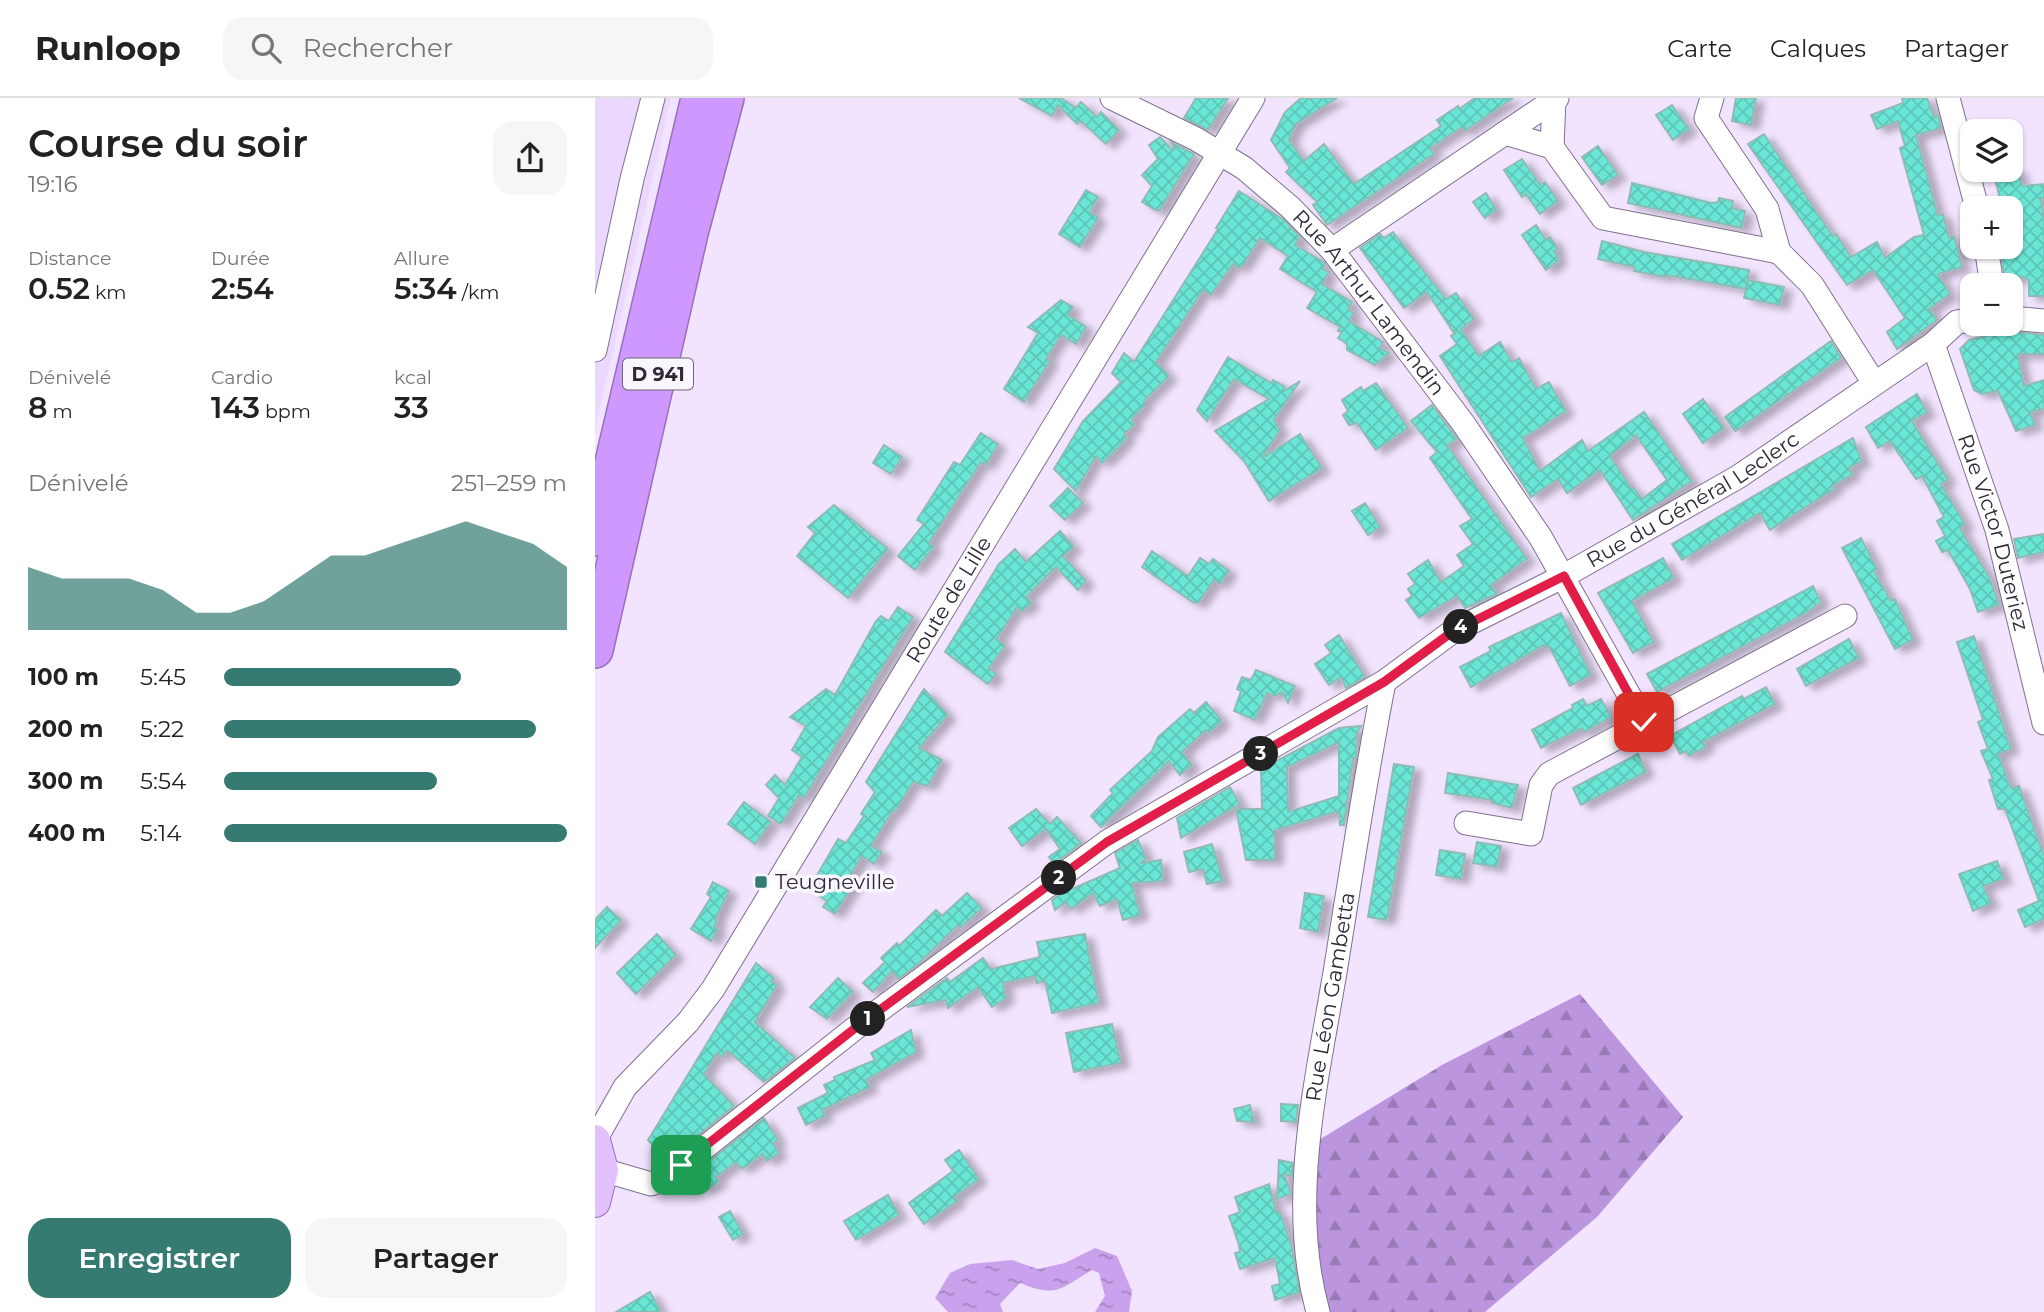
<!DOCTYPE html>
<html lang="fr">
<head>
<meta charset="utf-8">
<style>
	:root { --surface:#fff; --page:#f6f6f6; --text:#222; --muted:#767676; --line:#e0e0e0; --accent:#357b72 }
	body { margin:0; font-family:Montserrat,sans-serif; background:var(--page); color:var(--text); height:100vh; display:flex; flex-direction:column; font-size:26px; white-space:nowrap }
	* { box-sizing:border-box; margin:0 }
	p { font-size:23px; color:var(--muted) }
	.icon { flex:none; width:38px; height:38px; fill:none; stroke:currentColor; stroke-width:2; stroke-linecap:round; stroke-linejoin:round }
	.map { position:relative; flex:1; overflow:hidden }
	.details { display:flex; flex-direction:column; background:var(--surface); width:595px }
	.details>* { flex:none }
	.buttons { position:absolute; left:1365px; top:21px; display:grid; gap:14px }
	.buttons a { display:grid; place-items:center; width:63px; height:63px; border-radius:14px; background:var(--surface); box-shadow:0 2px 5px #0004; font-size:35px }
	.pin { position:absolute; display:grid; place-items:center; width:60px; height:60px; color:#fff; margin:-30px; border-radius:14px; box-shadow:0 4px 10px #0006 }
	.km { position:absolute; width:35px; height:35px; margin:-18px; border-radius:50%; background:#222; color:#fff; font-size:19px; line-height:35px; text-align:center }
	.round { display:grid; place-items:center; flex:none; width:74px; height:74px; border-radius:21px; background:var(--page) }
	.summary { display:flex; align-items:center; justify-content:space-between; height:119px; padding:0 28px }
	h1 { font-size:38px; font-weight:600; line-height:52px }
	.figures { display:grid; grid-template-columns:repeat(3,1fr); gap:10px; height:119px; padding:7px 28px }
	.figures div { display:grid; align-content:center }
	.figures b { font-size:30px; font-weight:600 }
	.figures small { font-size:19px; font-weight:400 }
	.figures p { font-size:19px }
	.chart { height:196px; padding:14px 28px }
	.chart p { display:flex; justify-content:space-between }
	.chart svg { width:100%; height:126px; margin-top:7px; fill:var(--accent); opacity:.7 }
	.button { display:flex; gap:14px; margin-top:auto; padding:14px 28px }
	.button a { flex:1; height:80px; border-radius:21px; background:var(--accent); color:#fff; font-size:28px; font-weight:600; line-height:80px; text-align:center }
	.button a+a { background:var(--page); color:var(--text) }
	ul { padding:0 28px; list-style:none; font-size:23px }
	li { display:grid; grid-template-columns:112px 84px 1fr; align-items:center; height:52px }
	li i { height:18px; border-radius:9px; background:var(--accent) }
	header { display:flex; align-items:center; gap:42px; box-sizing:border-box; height:98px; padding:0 35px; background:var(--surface); border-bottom:2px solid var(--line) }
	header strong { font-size:33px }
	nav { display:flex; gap:38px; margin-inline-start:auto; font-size:24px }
	.search { width:490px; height:63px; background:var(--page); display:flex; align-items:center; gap:18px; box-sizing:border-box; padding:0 24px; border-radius:21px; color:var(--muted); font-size:26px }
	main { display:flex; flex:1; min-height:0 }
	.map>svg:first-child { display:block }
	.built { fill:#ebd7ff }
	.forest { fill:url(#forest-firs) }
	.water { fill:url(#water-ripples) }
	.building { fill:url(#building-cross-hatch); stroke:#90bbb4; stroke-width:2; fill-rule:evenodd; filter:url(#shadow) }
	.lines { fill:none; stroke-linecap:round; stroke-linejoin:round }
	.minor-casing { stroke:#7f708d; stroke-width:25 }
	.major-casing { stroke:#9771b8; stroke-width:32 }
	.highway-casing { stroke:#9771b8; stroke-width:38 }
	.minor { stroke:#fff; stroke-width:23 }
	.major { stroke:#e2c1fe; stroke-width:30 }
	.highway { stroke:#cf98fe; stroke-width:35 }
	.route-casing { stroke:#fff; stroke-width:14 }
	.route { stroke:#e11d48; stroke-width:9 }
	.poi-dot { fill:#357b72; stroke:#faf6fd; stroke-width:2.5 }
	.labels { text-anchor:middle; stroke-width:7; stroke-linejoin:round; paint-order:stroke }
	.shield { fill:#faf6fd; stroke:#6c6671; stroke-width:2 }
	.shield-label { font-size:19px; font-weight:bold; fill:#2f2835 }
	.street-label { font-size:21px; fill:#2f2835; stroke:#faf6fd }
	.poi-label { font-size:21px; fill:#2f2835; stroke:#faf6fd; text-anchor:start }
</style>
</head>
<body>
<header>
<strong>Runloop</strong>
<div class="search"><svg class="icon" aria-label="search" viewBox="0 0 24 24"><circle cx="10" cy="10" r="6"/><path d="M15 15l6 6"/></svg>Rechercher</div>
<nav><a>Carte</a><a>Calques</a><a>Partager</a></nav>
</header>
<main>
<section class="details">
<div class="summary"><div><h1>Course du soir</h1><p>19:16</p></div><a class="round"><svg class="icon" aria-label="share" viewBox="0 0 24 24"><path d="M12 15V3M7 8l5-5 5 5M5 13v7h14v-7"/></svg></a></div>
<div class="figures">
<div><p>Distance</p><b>0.52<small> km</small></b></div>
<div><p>Durée</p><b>2:54</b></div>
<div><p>Allure</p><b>5:34<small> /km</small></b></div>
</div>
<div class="figures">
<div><p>Dénivelé</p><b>8<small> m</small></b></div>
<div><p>Cardio</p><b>143<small> bpm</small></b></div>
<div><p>kcal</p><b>33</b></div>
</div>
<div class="chart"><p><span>Dénivelé</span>251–259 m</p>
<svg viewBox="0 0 160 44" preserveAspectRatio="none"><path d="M0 44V22L10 26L20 26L30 26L40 30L50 38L60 38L70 34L80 26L90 18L100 18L110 14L120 10L130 6L140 10L150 14L160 22V44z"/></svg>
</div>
<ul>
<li><b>100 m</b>5:45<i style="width:69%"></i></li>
<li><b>200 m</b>5:22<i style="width:91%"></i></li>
<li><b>300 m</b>5:54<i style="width:62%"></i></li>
<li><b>400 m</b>5:14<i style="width:100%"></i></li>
</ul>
<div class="button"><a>Enregistrer</a><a>Partager</a></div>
</section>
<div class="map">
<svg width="1449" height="1214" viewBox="0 0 1449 1214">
	<defs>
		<pattern id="forest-firs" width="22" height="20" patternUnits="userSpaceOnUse" patternTransform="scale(1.75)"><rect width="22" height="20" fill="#bc95df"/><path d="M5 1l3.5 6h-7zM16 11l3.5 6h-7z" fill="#997ab6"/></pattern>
		<pattern id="water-ripples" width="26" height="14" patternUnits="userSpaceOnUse" patternTransform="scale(1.75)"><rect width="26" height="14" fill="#c9a1ed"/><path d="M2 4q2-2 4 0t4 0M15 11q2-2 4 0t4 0" fill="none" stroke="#a483c1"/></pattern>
		<pattern id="building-cross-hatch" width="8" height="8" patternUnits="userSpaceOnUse" patternTransform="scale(1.75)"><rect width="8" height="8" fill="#6be6d6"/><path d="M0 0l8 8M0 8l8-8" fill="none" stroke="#5dc5b8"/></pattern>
		<filter id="shadow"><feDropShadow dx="8" dy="4.5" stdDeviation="3.5" flood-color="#0004"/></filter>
	</defs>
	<rect width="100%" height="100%" fill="#f2e4ff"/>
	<path class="built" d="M0,0H76L0,331Z"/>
	<path class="forest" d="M985,896L1088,1019L1002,1119L890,1214H723L714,1048L847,967Z"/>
	<path class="water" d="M500,1150L522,1158L537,1193L534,1214H500L510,1198L504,1175L497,1172C465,1191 462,1200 425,1185L405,1206L408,1214H353L340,1200L355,1175L375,1166L417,1162L443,1171L470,1165Z"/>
	<path class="building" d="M424,0H466L481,10L486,4L502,19L506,14L524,32L511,46L486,23L482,26L463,7L457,18Z
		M601,0H633L613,32L589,20Z
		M706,0H742L701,26L694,42L709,63L729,46L759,86L846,28L842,22L863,8L864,11L880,0H918L870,33L867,29L835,50L839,56L732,127L718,107L722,104L691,74L695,70L676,42L690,14Z
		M1141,0H1161L1156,27L1137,23Z
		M1307,0H1332L1339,19L1343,17L1346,30L1321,37L1343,118L1348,116L1354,140L1359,138L1367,169L1343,176L1355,196L1334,211L1342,222L1302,251L1292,234L1310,220L1278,172L1252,187L1153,46L1169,36L1238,138L1241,136L1256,159L1282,144L1290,160L1319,139L1329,137L1305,50L1310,48L1303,23L1282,31L1276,17L1308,5Z
		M1077,7L1094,31L1078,42L1061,17Z
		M565,39L577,52L579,49L576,44L599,56L565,112H560L547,104L557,88L547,77L563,61L554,47Z
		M1003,48L1023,77L1007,87L987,59Z
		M927,61L941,81L945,87L950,84L963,103L945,116L931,96L927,99L909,72Z
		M1398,72H1424L1427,88L1449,86V100H1446L1449,122V198H1434V182L1428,179L1410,182L1405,149H1416V110H1407Z
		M1037,85L1116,105L1123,104L1124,100L1138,103L1137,110L1150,113L1147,130L1033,105Z
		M491,92L503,99L495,114L503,120L485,149L464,136Z
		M644,93L689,122L705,139L700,147L730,165L728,171L734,174L727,186L757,204L753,212L759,215L754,223L788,244L785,250L794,255L780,267L752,252V246L743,240L747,234L743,233L745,229L712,210L722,194L685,171L693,158L665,140L648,167L643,170L638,166L616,197L608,192L561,264L574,278L549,303V308L537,321L539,327L529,336L532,340L520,353L507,365L501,358L481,393L459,371L488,323L526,284L517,275L529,255L539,264L623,131L621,130Z
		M891,95L901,112L890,120L878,104Z
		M941,127L951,142L955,139L963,151L959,153L964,162L951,172L927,137Z
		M798,134L851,201L861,195L879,221L866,231L884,258L905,244L917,264L924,260L941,291L954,284L971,313L928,340L945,373L987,342L993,353L1049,314L1097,383L1038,422L1005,372L972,395L963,381L936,399L845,258L862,246L856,238L862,234L859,235L832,194L809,210L765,150L785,136L789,140ZM1041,337L1072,382L1047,401L1039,390H1036L1015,358Z
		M1007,143L1049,154L1154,172L1151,191L1071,177V179L1039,173L1040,169L1003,161Z
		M1153,182L1189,189L1185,207L1149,200Z
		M466,202L478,209L473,217L491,229L481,246L466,237L451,261L455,263L429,304L409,291L443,235L433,229Z
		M1412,233L1449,237V256H1423L1429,288L1449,282V311L1435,314L1440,327L1421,333L1403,293L1387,296L1379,292L1365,251L1374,242Z
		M1236,243L1246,260L1140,333L1130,319Z
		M633,259L676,285L678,282L689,288V293L705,283L679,322L685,332L667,360L705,336L727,370L674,403L649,363L620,333L674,301L639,281L612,323L602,312Z
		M781,285L813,330L781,352L762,325L754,327L748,317L753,313L747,302L766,289L768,293Z
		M1322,296L1332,314L1317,323L1353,382L1346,386L1370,426L1365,430L1394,479L1404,507L1383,514L1375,491L1353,452L1347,454L1341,443L1350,438L1342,423L1349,419L1327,378L1321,381L1295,343L1283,350L1271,329Z
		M1108,301L1129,330L1108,345L1088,316Z
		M837,307L862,341L852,347L932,461L896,487L902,496L870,510L862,498L824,520L811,502L817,498L813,491L820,486L813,476L833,462L846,484L869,468L862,457L878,446L865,428L877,421L835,360L842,354L816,323Z
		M386,335L403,346L391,367L386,364L334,445L339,449L320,472L303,458L329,426L322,422L359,364L365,367Z
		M1258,340L1267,363L1254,370L1258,376L1237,388L1239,391L1175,432L1165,415L1087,462L1077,446Z
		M289,347L307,359L296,376L278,365Z
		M473,390L488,405L470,422L455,408Z
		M770,405L785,429L773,437L757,413Z
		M239,407L293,451L253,500L202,458L220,435L213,429Z
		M465,433L479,449L468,458L491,483L483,492L461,469L431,499L437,505L426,514L422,509L402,541L410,548L394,570L401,576L393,586L350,554L404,466L420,451L431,464Z
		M1449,436V454L1423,460L1419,441Z
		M1266,440L1282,471L1279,473L1296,503L1300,501L1318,542L1300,551L1247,450Z
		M557,453L593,478L605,460L614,466L618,461L634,473L625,486L619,482L604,504L599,505L547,469Z
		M1068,460L1079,480L1037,503L1059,544L1038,555L1003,495Z
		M1218,488L1226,504L1211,515L1062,594L1052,576Z
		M303,509L318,519L209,700L204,697L186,726L173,718L184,700L171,687L180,677L190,687L207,659L197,652L211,628L195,619L231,591L240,597L281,523L286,518L294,523Z
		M966,515L996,577L975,588L954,548L950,550L949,547L876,589L865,569L896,553L894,549Z
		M744,537L770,579L751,590L746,579L734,587L720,566L736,555L730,547Z
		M1379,538L1416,651L1403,656L1416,690L1424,688L1449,758V821L1430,829L1423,812L1444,803L1410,711H1403L1394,682L1398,681L1386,653L1393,651L1383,624L1388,622L1362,544Z
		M1254,541L1264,560L1211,588L1202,571Z
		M661,572L700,588L693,605L687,594L680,598L672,595L660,622L639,613L646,593L642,591L647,579L656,582Z
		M1171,589L1180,606L1108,644L1111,649L1094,658L1091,653L1085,656L1075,638L1147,598L1149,601Z
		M329,591L353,617L324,650L347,662L333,688L318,684L300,714L298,712L276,748L287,754L279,766L267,758L255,778L260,784L240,816L228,809L232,803L214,791L243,741L251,745L269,718L266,716L280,694L271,684Z
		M988,601L992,608L1006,601L1016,619L989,634L987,630L946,650L937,632L978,610L977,607Z
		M611,604L627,623L614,635L611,632L587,654L597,667L585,677L574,663L506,729L496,718L518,695L515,692L557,653L563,639L595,611L599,615Z
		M766,628L762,635L761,660H758L749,727H745L744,713L680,732V762H651L641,711H667L666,671L744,630ZM744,644V698L693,714L692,669Z
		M1043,656L1051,674L986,707L978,690Z
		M799,666L819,669L792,822L773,819Z
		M853,675L923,687L917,710L897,705V702L850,695Z
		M635,689L645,706L586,740L582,720Z
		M149,704L176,724L160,746L133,726Z
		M441,711L455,726L462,719L486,745L459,766L454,759L465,751L451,731L427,748L414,730Z
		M543,742L551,760L546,765L566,762L568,783L537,785L545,817L528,822L522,801L505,808L498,795L476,811L471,804L460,812L457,802L475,788L477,791L525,770L520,755Z
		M882,744L906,748L902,769L878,765Z
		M617,746L628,783L612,786L608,771L594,774L589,754Z
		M845,752L870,756L866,781L841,777Z
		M1402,763L1409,781L1388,788L1396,805L1378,813L1364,776Z
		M118,784L134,793L120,822L122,823L119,829L123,831L116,843L96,831L116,799L112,796Z
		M372,795L387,810L365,830L363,827L323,866L303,881L297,873L278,894L268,885L290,864L286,860L302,845L304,848L341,812L347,818Z
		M710,795L729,798L723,834L705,830Z
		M12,809L26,822L0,850V822Z
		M62,836L81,857L41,896L22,875Z
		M490,836L504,905L457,915L450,883L442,885L440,878L408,885L411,900L397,909L383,889L353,910L351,902L312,909L352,880L355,884L388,860L396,871L445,859L442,844Z
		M161,865L179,880L176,883L182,887L160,924L200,960L169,984L132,952L128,959L122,955L109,976L139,1008L72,1062L53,1042Z
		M243,880L258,894L232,921L215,909Z
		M517,926L526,965L479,974L471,935Z
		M316,932L321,954L271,982L275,989L227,1012L230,1018L211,1027L203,1010L233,995L229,987L240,982L239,979L280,962L276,955Z
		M686,1006L703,1007L701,1024L686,1023Z
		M655,1007L659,1024L642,1023L639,1011Z
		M169,1020L183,1042L178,1045L184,1055L172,1063L168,1056L147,1071L141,1064L121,1079L124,1084L110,1093L98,1076Z
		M364,1052L384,1081L359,1099L362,1103L329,1126L314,1105L358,1073L350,1062Z
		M684,1062L698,1065L697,1078L689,1076L696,1096L682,1101Z
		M674,1086L681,1114H685L696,1146L705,1194L680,1202L677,1188L685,1186L680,1160L645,1171L640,1155L645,1154L644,1147L634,1118L645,1114L640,1099Z
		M293,1097L304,1117L261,1142L249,1123Z
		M135,1113L148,1136L138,1142L124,1119Z
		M55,1194L66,1214H21Z"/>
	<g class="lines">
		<defs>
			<g id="minor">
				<path id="s1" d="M517,0L601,41L649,70L695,109L737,152L868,325L946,440L1049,624"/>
				<path d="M1117,0L1111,20L1172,111L1184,154L1217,187L1279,285"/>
				<path d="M1353,0L1382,110"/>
				<path d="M910,35L957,49L959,2"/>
				<path d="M957,49L1008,120L1184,154"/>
				<path d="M1391,149L1397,187"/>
				<path d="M737,152L962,0"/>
				<path d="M1416,220L1449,223"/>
				<path id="s2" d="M1338,246L1402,432L1449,625"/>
				<path d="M0,252L37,81L58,0"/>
				<path d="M871,725L936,736L946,687L954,676L1250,518"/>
				<path id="s3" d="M0,1042L30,989L93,924L118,891L658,0"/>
				<path id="s4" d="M8,1072L56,1086L70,1081L259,931L512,744L789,584L857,534L969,478L1143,379L1338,246L1362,224L1377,222"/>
				<path id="s5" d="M723,1214C691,1100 724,975 742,862C757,769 771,676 789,584"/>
			</g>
			<path id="major" d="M0,1042L8,1072L0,1104"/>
			<path id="highway" d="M0,440L104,0
				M0,552L95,135L131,0"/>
		</defs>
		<use href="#minor" class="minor-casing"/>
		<use href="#major" class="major-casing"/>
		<use href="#highway" class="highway-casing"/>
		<use href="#minor" class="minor"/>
		<use href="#major" class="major"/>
		<use href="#highway" class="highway"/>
	</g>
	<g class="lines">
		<defs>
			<path id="route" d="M86,1067L259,931L512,744L789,584L857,534L969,478L1049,624"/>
		</defs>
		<use href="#route" class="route-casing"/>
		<use href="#route" class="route"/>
	</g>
	<rect class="poi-dot" x="159" y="777" width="14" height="14" rx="3.5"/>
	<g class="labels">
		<rect class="shield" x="28" y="260.5" width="70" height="31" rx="5"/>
		<g class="shield-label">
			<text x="63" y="283">D 941</text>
		</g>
		<g class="street-label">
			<text dy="7" stroke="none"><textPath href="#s1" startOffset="334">Rue Arthur Lamendin</textPath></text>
			<text dy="7" stroke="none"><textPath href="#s4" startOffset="1300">Rue du Général Leclerc</textPath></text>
			<text dy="7" stroke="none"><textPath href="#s2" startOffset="198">Rue Victor Duteriez</textPath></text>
			<text dy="7" stroke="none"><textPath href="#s3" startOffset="648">Route de Lille</textPath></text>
			<text dy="7" stroke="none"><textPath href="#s5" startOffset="318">Rue Léon Gambetta</textPath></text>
		</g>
		<g class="poi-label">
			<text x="180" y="791">Teugneville</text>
		</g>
	</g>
</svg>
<div class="buttons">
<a><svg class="icon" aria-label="layers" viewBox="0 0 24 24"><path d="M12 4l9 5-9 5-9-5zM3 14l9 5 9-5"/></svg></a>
<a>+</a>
<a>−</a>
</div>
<div class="pin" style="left:86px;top:1067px;background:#1e9e55"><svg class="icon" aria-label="arrive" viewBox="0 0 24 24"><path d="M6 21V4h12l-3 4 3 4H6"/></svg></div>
<div class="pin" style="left:1049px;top:624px;background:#d93025"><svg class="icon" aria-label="check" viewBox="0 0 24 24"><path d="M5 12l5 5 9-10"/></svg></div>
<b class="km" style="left:273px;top:921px">1</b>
<b class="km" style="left:464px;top:780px">2</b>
<b class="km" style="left:666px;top:656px">3</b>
<b class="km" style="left:866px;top:529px">4</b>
</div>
</main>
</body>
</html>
